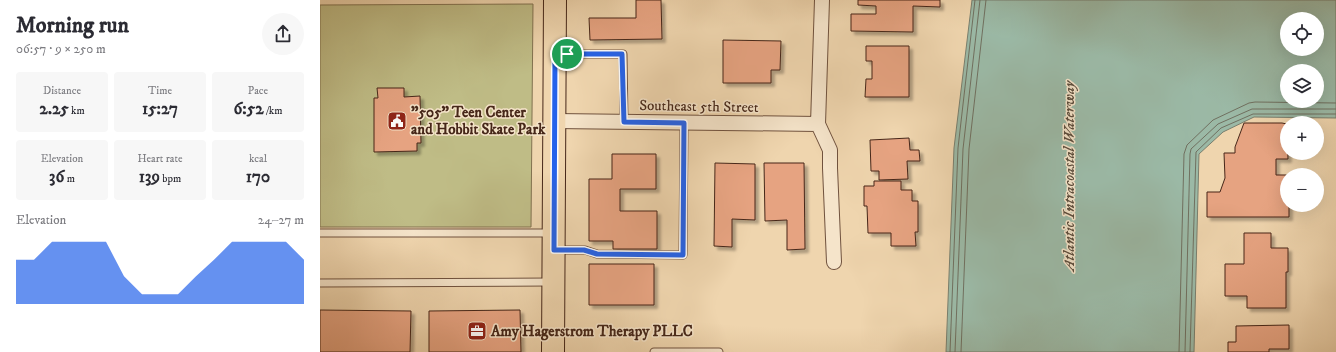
<!DOCTYPE html>
<html lang="en">
<head>
<meta charset="utf-8">
<style>
	:root { --surface:#fff; --page:#f7f7f7; --text:#2b2b33; --muted:#7c7c81; --accent:#2563eb }
	body { margin:0; font-family:"IM FELL DW Pica",serif; background:var(--page); color:var(--text); height:100vh; display:flex; flex-direction:column; font-size:15px; white-space:nowrap }
	* { box-sizing:border-box; margin:0 }
	p { font-size:13px; color:var(--muted) }
	.icon { flex:none; width:22px; height:22px; fill:none; stroke:currentColor; stroke-width:2; stroke-linecap:round; stroke-linejoin:round }
	.map { position:relative; flex:1; overflow:hidden }
	.sheet { display:flex; flex-direction:column; background:var(--surface); width:320px }
	.sheet>* { flex:none }
	.tools { position:absolute; left:960px; top:12px; display:grid; gap:8px }
	.tools a { display:grid; place-items:center; width:44px; height:44px; border-radius:50%; background:var(--surface); box-shadow:0 4px 16px #0002; font-size:20px }
	.pin { position:absolute; display:grid; place-items:center; width:34px; height:34px; color:#fff; margin:-17px; border:2px solid #fff; border-radius:50%; box-shadow:0 1px 4px #0007 }
	.round { display:grid; place-items:center; flex:none; width:42px; height:42px; border-radius:21px; background:var(--page) }
	.overview { display:flex; align-items:center; justify-content:space-between; height:68px; padding:0 16px }
	h1 { font-size:22px; font-weight:700; line-height:30px }
	.figures { display:grid; grid-template-columns:repeat(3,1fr); gap:6px; height:68px; padding:4px 16px }
	.figures div { display:grid; align-content:center; border-radius:4px; background:var(--page); text-align:center }
	.figures b { font-size:17px; font-weight:700 }
	.figures small { font-size:11px; font-weight:400 }
	.figures p { font-size:11px }
	.chart { height:112px; padding:8px 16px }
	.chart p { display:flex; justify-content:space-between }
	.chart svg { width:100%; height:72px; margin-top:4px; fill:var(--accent); opacity:.7 }
	main { display:flex; flex:1; min-height:0 }
	.map>svg:first-child { display:block }
	.green { fill:#bfbc86; stroke:#827250 }
	.water { fill:#9bb9a6; stroke:#797f6e; fill-rule:evenodd }
	.lines { fill:none; stroke-linecap:round; stroke-linejoin:round }
	.shore { stroke:#707060; stroke-width:1 }
	.building { fill:#e6a381; stroke:#462719; filter:url(#shadow) }
	.service-casing { stroke:#70523e; stroke-width:9 }
	.minor-casing { stroke:#70523e; stroke-width:16 }
	.primary-casing { stroke:#462719; stroke-width:24 }
	.service { stroke:#f5e4ca; stroke-width:7 }
	.minor { stroke:#f5e4ca; stroke-width:14 }
	.primary { stroke:#efd5ae; stroke-width:22 }
	.route-casing { stroke:#fff; stroke-width:8 }
	.route { stroke:#2563eb; stroke-width:5 }
	.labels { text-anchor:middle; stroke-width:3; stroke-linejoin:round; paint-order:stroke }
	.street-label { font-size:15px; fill:#462719; stroke:#f5e4ca }
	.poi-label { font-size:15px; font-weight:bold; fill:#462719; stroke:#f5e4ca; text-anchor:start }
	.water-label { font-size:16px; font-style:italic; fill:#5b4c3c; stroke:#f5e4ca }
</style>
</head>
<body>
<main>
<section class="sheet">
<div class="overview"><div><h1>Morning run</h1><p>06:57 · 9 × 250 m</p></div><a class="round"><svg class="icon" aria-label="share" viewBox="0 0 24 24"><path d="M12 15V3M7 8l5-5 5 5M5 13v7h14v-7"/></svg></a></div>
<div class="figures">
<div><p>Distance</p><b>2.25<small> km</small></b></div>
<div><p>Time</p><b>15:27</b></div>
<div><p>Pace</p><b>6:52<small> /km</small></b></div>
</div>
<div class="figures">
<div><p>Elevation</p><b>36<small> m</small></b></div>
<div><p>Heart rate</p><b>139<small> bpm</small></b></div>
<div><p>kcal</p><b>170</b></div>
</div>
<div class="chart"><p><span>Elevation</span>24–27 m</p>
<svg viewBox="0 0 160 44" preserveAspectRatio="none"><path d="M0 44V17L10 17L20 6L30 6L40 6L50 6L60 27L70 38L80 38L90 38L100 27L110 17L120 6L130 6L140 6L150 6L160 17V44z"/></svg>
</div>
</section>
<div class="map">
<svg width="1016" height="352" viewBox="0 0 1016 352">
	<defs>
		<filter id="shadow"><feDropShadow dx="3.5" dy="3.5" stdDeviation="1" flood-color="#0004"/></filter>
	</defs>
	<rect width="100%" height="100%" fill="#efd5ae"/>
	<filter id="stains"><feTurbulence type="fractalNoise" baseFrequency=".005" numOctaves="4"/><feColorMatrix values="0 0 0 0 .2 0 0 0 0 .09 0 0 0 0 .02 0 0 0 .5 -.17"/></filter>
	<radialGradient id="worn" r=".72"><stop offset=".6" stop-color="#630" stop-opacity="0"/><stop offset="1" stop-color="#630" stop-opacity=".3"/></radialGradient>
	<path class="green" d="M213,4L211,227H0V5Z"/>
	<path class="water" d="M652,0H1016V118L934,117L903,132L879,154L874,352H626L634,148ZM967,19H997V49H967ZM967,71H997V101H967Z"/>
	<g class="lines">
		<path class="shore" d="M630,352L638,148L655,0
			M635,352L643,149L660,0
			M641,352L649,149L666,0
			M859,352L864,154L867,145L893,120L929,103L935,102L1016,103
			M865,352L870,154L871,149L898,124L932,109H1016
			M870,352L876,152L901,128L933,114H1016"/>
	</g>
	<path class="building" d="M316,0H341L342,39L270,40L269,18H316Z
		M538,0H620V7L593,6V32L531,31V14H556V6L538,5Z
		M403,40L461,41L460,70H451V83H403Z
		M546,46H589V97H545L546,79H552V61H546Z
		M57,88H84V97L100,96L101,143H97V151L54,152V98H58Z
		M924,123H962L967,124L968,159H956V175H967V185L962,199L967,200V205H969V217H887V192H900L905,178L904,153H915V147Z
		M589,138L590,150H599L600,161H587L588,179L559,180V171H551L550,140Z
		M292,154H336V189H300V211H337V249H293V241H269V179H292Z
		M395,163L435,164V220L412,219V247L394,246Z
		M444,163H484L485,249L467,250V220L445,221Z
		M554,181H581V190H592V201H598V232H595L596,246H571V233H548L547,206H544V186H554Z
		M924,233H951V248H968V272H966V308H927V296H905V264H924Z
		M269,264H334V305H269Z
		M0,310L91,311L90,352H0Z
		M200,310L201,352H109V311Z
		M969,325V349H949V352H908V342H916V326Z"/>
	<g class="lines">
		<defs>
			<path id="service" d="M237,54H303L304,122
				M0,233H232
				M236,250H265L277,254L363,255L364,123
				M0,283L231,282
				M334,352H399"/>
			<path id="minor" d="M502,0L498,124L510,150V168L514,262
				M235,121L498,124"/>
			<path id="primary" d="M233,352L235,0"/>
		</defs>
		<use href="#service" class="service-casing"/>
		<use href="#minor" class="minor-casing"/>
		<use href="#primary" class="primary-casing"/>
		<use href="#service" class="service"/>
		<use href="#minor" class="minor"/>
		<use href="#primary" class="primary"/>
	</g>
	<g class="lines">
		<defs>
			<path id="route" d="M235,54H302L304,122L364,123L363,255L277,254L264,250H234Z"/>
		</defs>
		<use href="#route" class="route-casing"/>
		<use href="#route" class="route"/>
	</g>
	<defs>
		<symbol id="civic-square" viewBox="-11 -11 22 22"><rect x="-9" y="-9" width="18" height="18" rx="4" fill="#8f2418" stroke="#f5e4ca"/><path d="M-.6-6.5H3V-4.5H.6V-3L4-1V1h2V6H-6V1h2V-1L-.6-3ZM-1.2 2.5V6h2.4V2.5Z" fill="#fff"/></symbol>
		<symbol id="office-square" viewBox="-11 -11 22 22"><rect x="-9" y="-9" width="18" height="18" rx="4" fill="#8f2418" stroke="#f5e4ca"/><path d="M-6-3h4V-5.5h4V-3h4V5H-6ZM-1-4.5V-3h2v-1.5ZM-6 0V1H6V0Z" fill="#fff"/></symbol>
	</defs>
	<g fill-rule="evenodd">
		<use href="#civic-square" x="66" y="110" width="22" height="22"/>
		<use href="#office-square" x="146" y="320" width="22" height="22"/>
	</g>
	<g class="labels">
		<g class="street-label">
			<text transform="translate(379 106) rotate(1)" y="5">Southeast 5th Street</text>
		</g>
		<g class="poi-label">
			<text x="91" y="117">"505" Teen Center<tspan x="91" dy="17">and Hobbit Skate Park</tspan></text>
			<text x="171" y="336">Amy Hagerstrom Therapy PLLC</text>
		</g>
		<g class="water-label">
			<text transform="translate(748 176) rotate(-90)" y="6">Atlantic Intracoastal Waterway</text>
		</g>
	</g>
	<rect width="100%" height="100%" filter="url(#stains)"/>
	<rect width="100%" height="100%" fill="url(#worn)"/>
</svg>
<div class="tools">
<a><svg class="icon" aria-label="locate" viewBox="0 0 24 24"><circle cx="12" cy="12" r="6"/><path d="M12 2v4M12 18v4M2 12h4M18 12h4"/></svg></a>
<a><svg class="icon" aria-label="layers" viewBox="0 0 24 24"><path d="M12 4l9 5-9 5-9-5zM3 14l9 5 9-5"/></svg></a>
<a>+</a>
<a>−</a>
</div>
<div class="pin" style="left:247px;top:54px;background:#1e9e55"><svg class="icon" aria-label="arrive" viewBox="0 0 24 24"><path d="M6 21V4h12l-3 4 3 4H6"/></svg></div>
</div>
</main>
</body>
</html>
